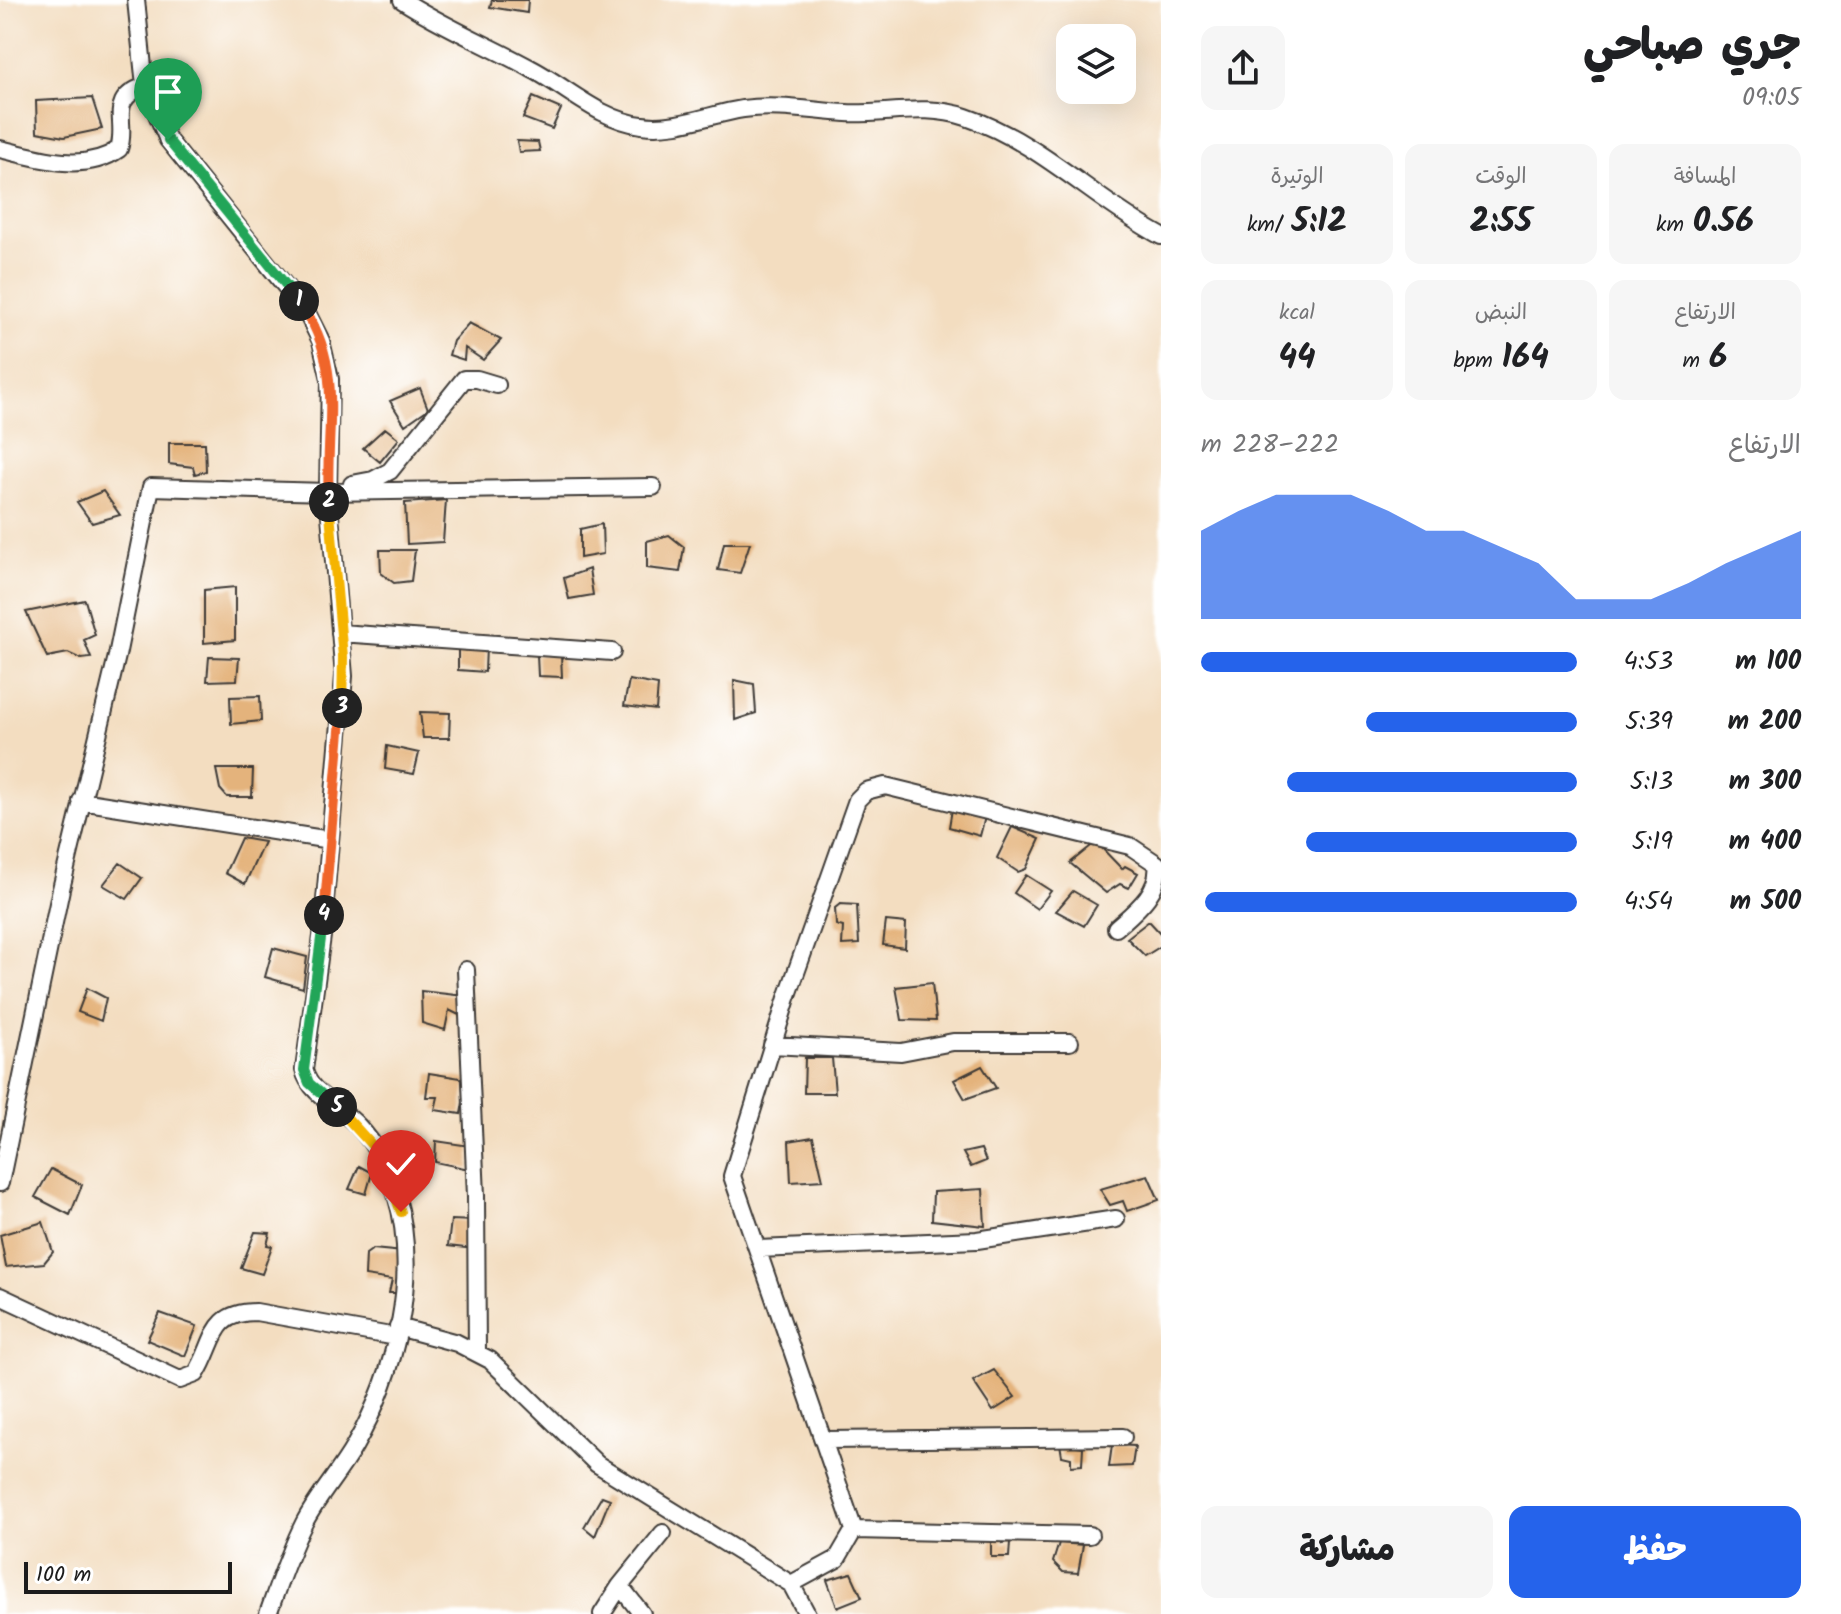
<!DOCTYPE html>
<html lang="ar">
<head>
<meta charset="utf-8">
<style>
	:root { --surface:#fff; --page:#f6f6f6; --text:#202124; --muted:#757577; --accent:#2563eb }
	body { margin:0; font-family:Kalam,"Playpen Sans Arabic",sans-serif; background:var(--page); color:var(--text); direction:rtl; height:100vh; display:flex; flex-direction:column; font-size:30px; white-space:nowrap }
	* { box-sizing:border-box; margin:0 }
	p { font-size:26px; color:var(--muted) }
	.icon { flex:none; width:44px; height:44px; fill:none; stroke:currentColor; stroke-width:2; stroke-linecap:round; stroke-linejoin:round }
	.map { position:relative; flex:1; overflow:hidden; direction:ltr }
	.drawer { display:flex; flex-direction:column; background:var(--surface); width:680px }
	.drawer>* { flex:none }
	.fabs { position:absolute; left:1056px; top:24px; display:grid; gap:16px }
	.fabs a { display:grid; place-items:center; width:80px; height:80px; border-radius:16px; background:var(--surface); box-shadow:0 8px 32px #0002; font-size:40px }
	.scale { position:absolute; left:24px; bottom:20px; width:208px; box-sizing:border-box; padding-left:8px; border:4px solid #1c1c1c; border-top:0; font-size:22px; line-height:28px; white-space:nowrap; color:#1c1c1c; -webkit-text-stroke:6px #fff; paint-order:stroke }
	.pin { position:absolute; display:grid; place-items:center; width:68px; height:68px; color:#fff; margin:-82px -34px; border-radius:50% 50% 50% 0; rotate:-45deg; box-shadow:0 0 8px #0007 }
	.pin .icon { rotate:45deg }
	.km { position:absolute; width:40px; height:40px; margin:-20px; border-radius:50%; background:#222; color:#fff; font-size:22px; line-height:40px; text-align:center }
	.round { display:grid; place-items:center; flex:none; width:84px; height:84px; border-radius:16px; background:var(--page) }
	.overview { display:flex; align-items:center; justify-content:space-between; height:136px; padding:0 40px }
	h1 { font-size:44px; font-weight:800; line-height:60px }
	.figures { display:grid; grid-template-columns:repeat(3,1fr); gap:12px; height:136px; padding:8px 40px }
	.figures div { display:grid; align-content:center; border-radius:16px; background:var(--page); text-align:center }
	.figures b { font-size:34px; font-weight:800 }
	.figures small { font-size:22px; font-weight:400 }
	.figures p { font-size:22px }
	.chart { height:224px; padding:16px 40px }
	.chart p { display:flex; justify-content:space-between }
	.chart svg { width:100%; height:144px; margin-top:8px; fill:var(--accent); opacity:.7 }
	.action { display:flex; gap:16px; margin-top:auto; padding:16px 40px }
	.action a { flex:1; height:92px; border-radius:16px; background:var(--accent); color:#fff; font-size:32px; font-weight:800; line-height:92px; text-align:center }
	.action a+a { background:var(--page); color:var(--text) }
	ul { padding:0 40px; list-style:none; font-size:26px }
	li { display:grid; grid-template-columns:128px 96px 1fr; align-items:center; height:60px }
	li i { height:20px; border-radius:10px; background:var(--accent) }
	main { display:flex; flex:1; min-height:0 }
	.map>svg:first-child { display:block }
	.building { fill:#e4b37c }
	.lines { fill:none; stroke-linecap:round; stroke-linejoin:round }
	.minor-casing { stroke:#3c3935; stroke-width:20 }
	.minor { stroke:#fff; stroke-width:16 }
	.split-1-casing { stroke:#fff; stroke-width:16 }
	.split-2-casing { stroke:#fff; stroke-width:16 }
	.split-3-casing { stroke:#fff; stroke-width:16 }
	.split-4-casing { stroke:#fff; stroke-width:16 }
	.split-5-casing { stroke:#fff; stroke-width:16 }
	.split-6-casing { stroke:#fff; stroke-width:16 }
	.split-1 { stroke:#22a559; stroke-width:10 }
	.split-2 { stroke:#f0652b; stroke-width:10 }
	.split-3 { stroke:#f5b400; stroke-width:10 }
	.split-4 { stroke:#f0652b; stroke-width:10 }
	.split-5 { stroke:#22a559; stroke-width:10 }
	.split-6 { stroke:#f5b400; stroke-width:10 }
</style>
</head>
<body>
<main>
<section class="drawer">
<div class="overview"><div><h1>جري صباحي</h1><p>09:05</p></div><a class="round"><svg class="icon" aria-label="share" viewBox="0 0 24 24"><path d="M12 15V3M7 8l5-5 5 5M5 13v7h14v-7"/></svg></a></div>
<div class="figures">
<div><p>المسافة</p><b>0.56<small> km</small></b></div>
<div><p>الوقت</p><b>2:55</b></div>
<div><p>الوتيرة</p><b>5:12<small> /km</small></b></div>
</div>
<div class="figures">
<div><p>الارتفاع</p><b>6<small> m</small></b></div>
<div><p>النبض</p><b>164<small> bpm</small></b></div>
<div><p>kcal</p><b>44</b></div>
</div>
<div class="chart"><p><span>الارتفاع</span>222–228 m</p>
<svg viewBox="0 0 160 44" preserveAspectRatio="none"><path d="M0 44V17L10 11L20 6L30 6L40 6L50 11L60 17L70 17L80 22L90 27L100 38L110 38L120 38L130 33L140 27L150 22L160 17V44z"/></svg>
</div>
<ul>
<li><b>100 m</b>4:53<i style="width:100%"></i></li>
<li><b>200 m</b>5:39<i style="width:56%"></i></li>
<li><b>300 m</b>5:13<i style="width:77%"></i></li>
<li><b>400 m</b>5:19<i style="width:72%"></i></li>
<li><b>500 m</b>4:54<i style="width:99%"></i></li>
</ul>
<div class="action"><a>حفظ</a><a>مشاركة</a></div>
</section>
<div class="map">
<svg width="1161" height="1614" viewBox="0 0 1161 1614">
	<rect width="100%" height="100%" fill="#fff"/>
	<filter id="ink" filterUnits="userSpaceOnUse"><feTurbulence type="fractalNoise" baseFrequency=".0125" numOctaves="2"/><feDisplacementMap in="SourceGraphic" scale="16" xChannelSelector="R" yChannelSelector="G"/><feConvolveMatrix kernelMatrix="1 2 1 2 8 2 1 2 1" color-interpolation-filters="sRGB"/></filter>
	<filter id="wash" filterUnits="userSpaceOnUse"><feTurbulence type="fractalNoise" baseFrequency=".006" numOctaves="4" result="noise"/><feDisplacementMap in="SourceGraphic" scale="32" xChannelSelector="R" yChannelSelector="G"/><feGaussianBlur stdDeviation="1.8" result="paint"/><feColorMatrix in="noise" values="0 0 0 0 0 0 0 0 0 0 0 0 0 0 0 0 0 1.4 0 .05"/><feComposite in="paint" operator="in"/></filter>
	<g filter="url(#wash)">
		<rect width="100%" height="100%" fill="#f3ddc0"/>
		<g id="blocks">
			<path class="building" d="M492,0H528L527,13L490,7Z
				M533,97L561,109L552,129L523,118Z
				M92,98L102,129L64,137L37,132L36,101Z
				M517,141L538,142L540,151L519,152Z
				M469,323L501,340L483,360L465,348L464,360L449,355L453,341Z
				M420,388L428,409L405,425L390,401Z
				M385,428L399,439L380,462L363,448Z
				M169,443H205L206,471L195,474L193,467L169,464Z
				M103,491L120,515L92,523L77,502Z
				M446,500L443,542L407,544L405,503Z
				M602,524L603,554L580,558V529Z
				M669,535L684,547L680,572L647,568V541Z
				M724,543H750L740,573L718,570Z
				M380,550H415L411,581L394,583L381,573Z
				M589,569L593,595L569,599L564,578Z
				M235,587V640L204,643V590Z
				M85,600L95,635L84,640L91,658L81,659L68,653L47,657L26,612Z
				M458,643L486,646L485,672L458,670Z
				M537,655H561L562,677L538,676Z
				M209,657L239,658L237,680L207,681Z
				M629,680L658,685L656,710L624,706Z
				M734,680L754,684L756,713L735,720Z
				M260,696L261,721L231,724L230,697Z
				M420,712L450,713L449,738H423Z
				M387,746L419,753L414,774L385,769Z
				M216,769H253L252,797H227L220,789Z
				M953,803L986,813L980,836L949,827Z
				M1012,827L1040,839L1026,869L1018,872L997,858Z
				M241,838L264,842L245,884L225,873Z
				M1096,842L1122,869L1125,866L1138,873L1129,888L1120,884L1106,893L1070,863Z
				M120,863L142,878L127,899L103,885Z
				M1026,875L1051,891L1037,909L1014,893Z
				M1073,891L1097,905L1084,926L1056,911Z
				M840,904L857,905L859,944L842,945L843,927L836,925L835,908Z
				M886,921L906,923L905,948L883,945Z
				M1149,921L1161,934V946L1145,956L1127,938Z
				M273,948L307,957L303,988L265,977Z
				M932,983L936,1021L902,1020L896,987Z
				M87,988L106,998L101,1021L78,1012Z
				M421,991L464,996L465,1018L449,1010L445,1030L422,1023Z
				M805,1058H832L835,1093H804Z
				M982,1066L996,1088L965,1099L954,1080Z
				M429,1073L467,1079L461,1114L435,1110L438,1097H426Z
				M813,1137L823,1180L791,1182L789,1141Z
				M436,1141L470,1146L469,1169L435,1162Z
				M981,1149L986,1161L971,1167L963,1153Z
				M359,1166L372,1173L366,1194L349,1189Z
				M51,1169L82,1185L70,1215L35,1197Z
				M1148,1175L1159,1200L1127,1211L1123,1201L1110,1205L1100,1189Z
				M983,1189L985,1226L932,1220L933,1192Z
				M451,1220L474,1221V1249L448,1246Z
				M43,1222L53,1252L44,1263L6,1267L0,1235Z
				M255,1232L270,1233L267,1245L272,1246L262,1274L241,1268Z
				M373,1249L403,1252L397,1293H389L392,1280L365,1276L366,1254Z
				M160,1313L197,1326L185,1356L147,1340Z
				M994,1370L1015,1397L993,1411L973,1381Z
				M1060,1444L1083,1447L1082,1465L1071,1466V1458L1062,1456Z
				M1112,1445L1135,1446L1132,1466L1109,1467Z
				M602,1496L610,1499L595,1536L584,1527Z
				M1003,1536L1002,1543L1010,1542L1009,1557H991V1537Z
				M1059,1543L1083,1545L1078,1573L1063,1572L1053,1562Z
				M851,1573L862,1597L837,1607L827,1580Z"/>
		</g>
	</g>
	<g filter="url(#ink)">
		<use href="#blocks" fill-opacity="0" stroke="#3c3935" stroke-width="2"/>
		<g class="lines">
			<defs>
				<path id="minor" d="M136,0L145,86L168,140L307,313L321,341L330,379L328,492L344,676L322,936L304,1070C310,1095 341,1107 358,1126C377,1146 388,1167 396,1194C420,1276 396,1374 354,1447C339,1473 318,1496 304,1523C289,1553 279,1583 268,1614
					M402,0C442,26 488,45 530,68C567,87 600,120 642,125C676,130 710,114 743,109C777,104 812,111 846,113C887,115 925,103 966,117C1040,142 1094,200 1161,236
					M0,149C39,158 83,174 119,149C128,121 106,100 145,86
					M352,484L373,480L390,471L464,379H477L497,385
					M340,633L612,652
					M81,801L330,840
					M466,970L476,1196L477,1352
					M772,1045L901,1052L953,1042H1070
					M0,1183L61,889L117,656L151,487L328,492L653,487
					M758,1249L977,1240L1116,1219
					M0,1296L180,1380L196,1374C216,1342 210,1312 256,1312L396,1337
					M398,1327L457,1343L490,1360L597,1464L791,1584L807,1614
					M825,1440L1123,1437
					M854,1530L732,1176L787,998L857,800L866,791L885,786L1130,846L1157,864C1161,892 1134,912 1116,928
					M791,1584L837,1559L854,1530L1090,1535
					M602,1614L620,1586
					M642,1614L620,1586L663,1533"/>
			</defs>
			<use href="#minor" class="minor-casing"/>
			<use href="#minor" class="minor"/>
		</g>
	</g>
	<g class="lines" filter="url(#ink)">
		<defs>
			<path id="split-1" d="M168,140L299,301"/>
			<path id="split-2" d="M299,301C347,367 324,428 329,502"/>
			<path id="split-3" d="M329,502L343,657L342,708"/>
			<path id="split-4" d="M324,915L342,708"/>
			<path id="split-5" d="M324,915L304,1070L309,1083L337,1107"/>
			<path id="split-6" d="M337,1107L380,1154L401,1212"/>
		</defs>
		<use href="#split-1" class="split-1-casing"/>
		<use href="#split-2" class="split-2-casing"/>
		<use href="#split-3" class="split-3-casing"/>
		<use href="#split-4" class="split-4-casing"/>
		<use href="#split-5" class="split-5-casing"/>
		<use href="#split-6" class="split-6-casing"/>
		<use href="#split-1" class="split-1"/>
		<use href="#split-2" class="split-2"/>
		<use href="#split-3" class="split-3"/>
		<use href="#split-4" class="split-4"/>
		<use href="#split-5" class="split-5"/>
		<use href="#split-6" class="split-6"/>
	</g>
</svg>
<div class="fabs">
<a><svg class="icon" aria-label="layers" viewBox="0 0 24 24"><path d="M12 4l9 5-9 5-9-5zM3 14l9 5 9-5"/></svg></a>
</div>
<div class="scale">100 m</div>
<div class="pin" style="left:168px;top:140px;background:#1e9e55"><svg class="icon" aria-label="arrive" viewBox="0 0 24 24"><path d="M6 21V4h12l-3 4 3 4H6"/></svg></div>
<div class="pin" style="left:401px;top:1212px;background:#d93025"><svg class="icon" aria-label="check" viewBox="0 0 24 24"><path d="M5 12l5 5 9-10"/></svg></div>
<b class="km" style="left:299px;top:301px">1</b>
<b class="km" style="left:329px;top:502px">2</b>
<b class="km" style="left:342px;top:708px">3</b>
<b class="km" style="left:324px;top:915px">4</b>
<b class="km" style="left:337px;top:1107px">5</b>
</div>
</main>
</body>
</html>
